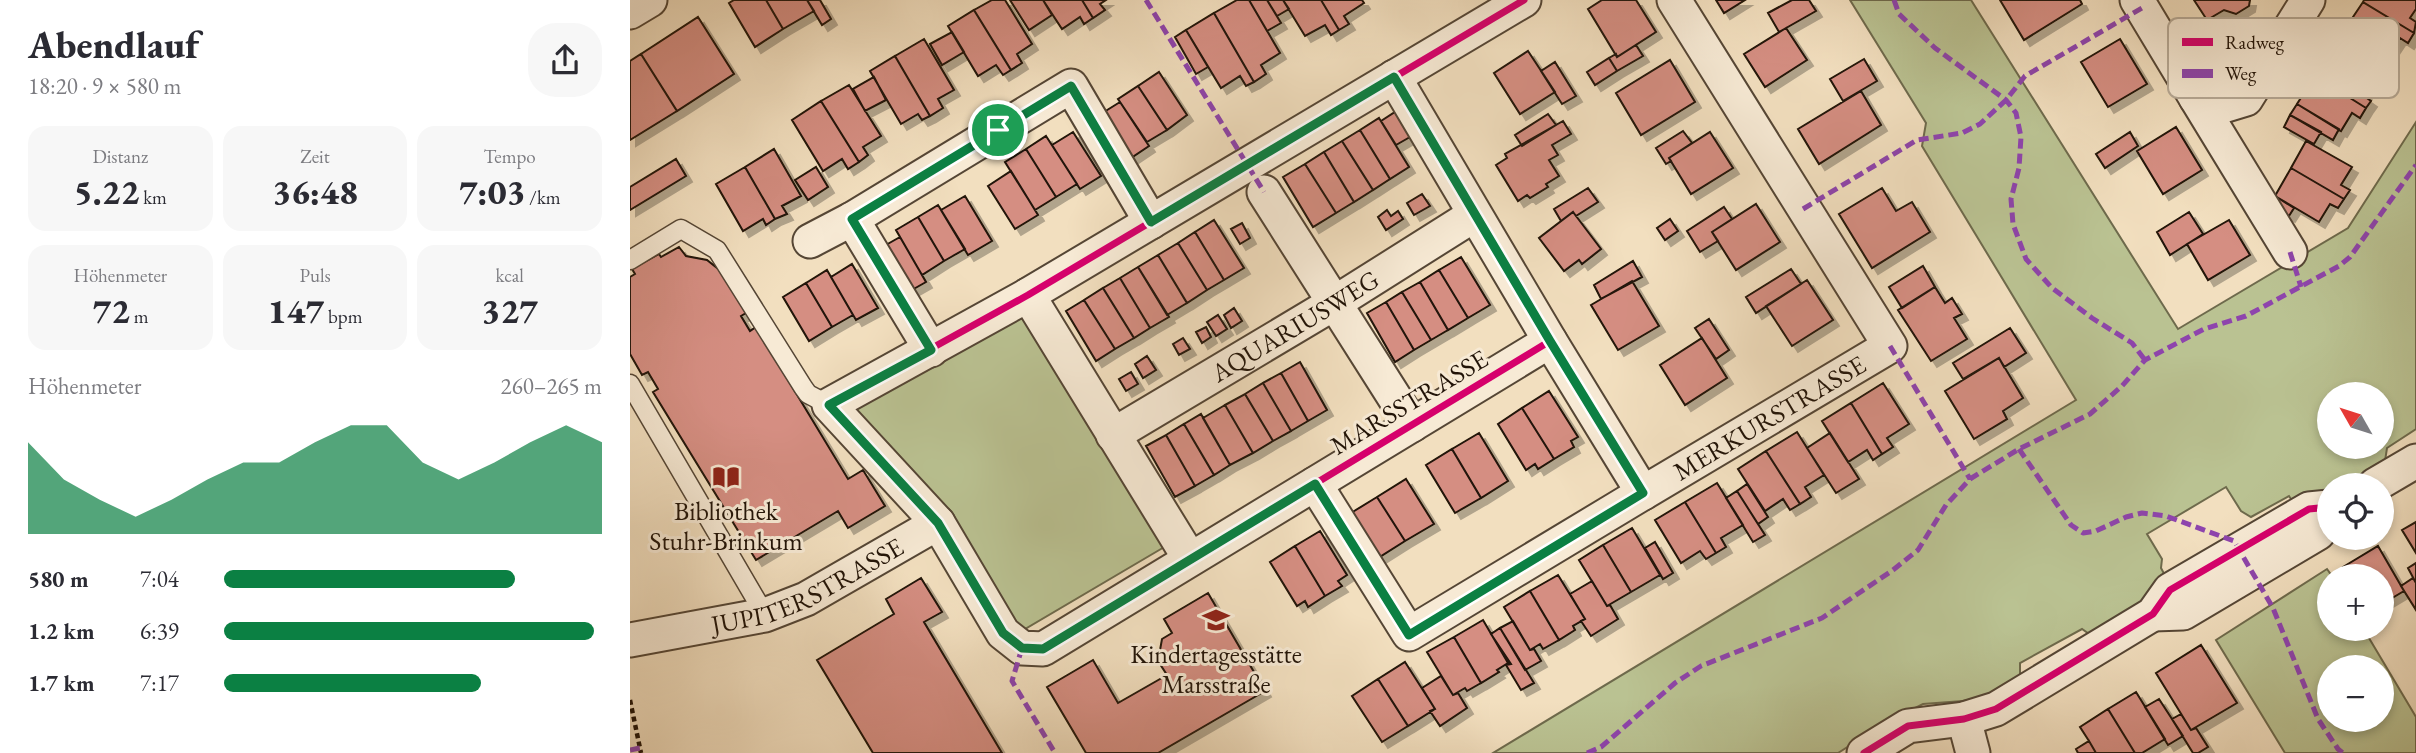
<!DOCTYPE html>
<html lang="de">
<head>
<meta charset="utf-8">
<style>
	:root { --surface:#fff; --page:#f7f7f7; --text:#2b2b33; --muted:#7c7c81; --accent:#0b8043 }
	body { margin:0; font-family:"EB Garamond",serif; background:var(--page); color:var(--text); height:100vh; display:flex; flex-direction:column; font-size:26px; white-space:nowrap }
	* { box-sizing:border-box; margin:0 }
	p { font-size:23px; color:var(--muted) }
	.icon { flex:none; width:38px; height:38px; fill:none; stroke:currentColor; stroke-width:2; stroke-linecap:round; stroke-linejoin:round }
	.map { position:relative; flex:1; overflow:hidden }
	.sheet { display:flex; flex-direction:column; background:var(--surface); width:630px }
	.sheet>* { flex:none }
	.needle { width:46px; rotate:309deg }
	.fabs { position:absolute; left:1687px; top:382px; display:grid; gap:14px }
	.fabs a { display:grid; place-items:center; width:77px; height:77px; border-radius:50%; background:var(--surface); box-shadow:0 4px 10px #0003; font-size:35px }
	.pin { position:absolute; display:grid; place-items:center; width:60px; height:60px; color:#fff; margin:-30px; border:4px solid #fff; border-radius:50%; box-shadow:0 2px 7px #0007 }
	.round { display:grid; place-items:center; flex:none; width:74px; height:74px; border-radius:28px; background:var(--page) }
	.headline { display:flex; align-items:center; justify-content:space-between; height:119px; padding:0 28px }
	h1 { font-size:38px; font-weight:800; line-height:52px }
	.stats { display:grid; grid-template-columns:repeat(3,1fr); gap:10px; height:119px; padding:7px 28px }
	.stats div { display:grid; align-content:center; border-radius:18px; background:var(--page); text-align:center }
	.stats b { font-size:35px; font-weight:800 }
	.stats small { font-size:19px; font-weight:400 }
	.stats p { font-size:19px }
	.chart { height:196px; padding:14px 28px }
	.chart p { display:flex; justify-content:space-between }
	.chart svg { width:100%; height:126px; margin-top:7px; fill:var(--accent); opacity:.7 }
	ul { padding:0 28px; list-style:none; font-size:23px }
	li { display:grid; grid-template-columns:112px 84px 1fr; align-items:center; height:52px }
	li i { height:18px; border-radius:9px; background:var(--accent) }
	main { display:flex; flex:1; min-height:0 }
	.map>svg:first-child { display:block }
	.green { fill:#bac292; stroke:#6e6a4c; stroke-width:2; fill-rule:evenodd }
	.building { fill:#d58e82; stroke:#211307; stroke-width:2; filter:url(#shadow) }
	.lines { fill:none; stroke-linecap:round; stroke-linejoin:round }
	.service-casing { stroke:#554635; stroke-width:21 }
	.minor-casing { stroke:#554635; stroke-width:37 }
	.path { stroke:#211307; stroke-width:4.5; stroke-dasharray:5 3.5; stroke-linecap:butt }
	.service { stroke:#f7ead5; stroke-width:18 }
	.minor { stroke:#f7ead5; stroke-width:33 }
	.quiet { stroke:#8e44ad; stroke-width:5; stroke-dasharray:10 5; stroke-linecap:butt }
	.cycleway-casing { stroke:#f7ead5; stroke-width:11 }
	.cycleway { stroke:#d6006c; stroke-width:7 }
	.route-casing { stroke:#fff; stroke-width:14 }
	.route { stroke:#0b8043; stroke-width:9 }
	.labels { text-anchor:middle; stroke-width:6; stroke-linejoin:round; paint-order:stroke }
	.street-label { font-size:26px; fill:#211307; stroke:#f7ead5 }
	.poi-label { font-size:26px; fill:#211307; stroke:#f7ead5 }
	.key { fill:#f7ead5; stroke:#b7aa97; stroke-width:2 }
	.key-label { font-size:19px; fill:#211307 }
</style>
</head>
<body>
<main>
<section class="sheet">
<div class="headline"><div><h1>Abendlauf</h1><p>18:20 · 9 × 580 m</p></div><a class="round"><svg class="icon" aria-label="share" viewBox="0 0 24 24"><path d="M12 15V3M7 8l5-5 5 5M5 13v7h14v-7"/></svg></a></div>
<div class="stats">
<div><p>Distanz</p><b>5.22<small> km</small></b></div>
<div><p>Zeit</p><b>36:48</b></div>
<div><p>Tempo</p><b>7:03<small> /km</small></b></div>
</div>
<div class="stats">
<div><p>Höhenmeter</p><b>72<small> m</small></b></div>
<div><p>Puls</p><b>147<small> bpm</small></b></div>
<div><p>kcal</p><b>327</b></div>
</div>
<div class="chart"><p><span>Höhenmeter</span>260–265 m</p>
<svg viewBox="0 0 160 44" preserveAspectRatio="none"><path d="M0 44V12L10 25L20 32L30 38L40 32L50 25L60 19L70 19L80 12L90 6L100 6L110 19L120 25L130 19L140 12L150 6L160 12V44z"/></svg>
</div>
<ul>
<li><b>580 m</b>7:04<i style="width:77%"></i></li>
<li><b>1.2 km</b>6:39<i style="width:98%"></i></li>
<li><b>1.7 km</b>7:17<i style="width:68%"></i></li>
</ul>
</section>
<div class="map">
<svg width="1786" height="753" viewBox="0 0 1786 753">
	<defs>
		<filter id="shadow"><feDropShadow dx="6" dy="6" stdDeviation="0" flood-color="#0004"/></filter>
	</defs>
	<rect width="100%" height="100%" fill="#f2dfbf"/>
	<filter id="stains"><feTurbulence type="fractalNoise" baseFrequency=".00286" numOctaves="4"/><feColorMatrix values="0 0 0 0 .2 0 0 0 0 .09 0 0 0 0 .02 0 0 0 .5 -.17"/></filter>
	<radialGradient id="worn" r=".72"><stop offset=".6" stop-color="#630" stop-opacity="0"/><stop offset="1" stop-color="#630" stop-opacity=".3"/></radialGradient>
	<path class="green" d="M1220,0H1341L1548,329L1718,228L1786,122V429L1757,448L1755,461L1717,485H1699V492L1667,508L1659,496L1621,517L1611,511L1596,487L1517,534L1532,559L1531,568L1538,581L1488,620L1462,636L1452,629L1390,663V679L1364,694L1333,701L1293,704L1255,723L1208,753H863L1446,400L1292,146L1296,123ZM1699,394H1752V446H1699Z
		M390,312L536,546L385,635L214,410Z
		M1697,569L1702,576H1699V628H1733L1786,717V753H1655L1586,640ZM1699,667H1752V719H1699Z"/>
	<path class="building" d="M104,0H136L153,29L125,47L99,3Z
		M136,0H177L184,11L153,29Z
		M177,0H190L201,19L192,25Z
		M362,0H375L402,44L387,54L392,63L381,70L344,10Z
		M380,0H413L422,15L399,30Z
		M413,0H452L463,18L454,24L450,17L432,29Z
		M452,0H476L470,4L475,10L463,18Z
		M607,0H619L650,53L631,65L636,74L624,82L584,13Z
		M619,0H637L651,23L637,31Z
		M637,0H653L659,9L647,16Z
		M653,0H691L709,30L701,35L695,25L675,36Z
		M691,0H732L734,3L714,16L719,24L709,30Z
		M972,0H1006L1026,32L987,57L958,9Z
		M1086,0H1115L1094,13Z
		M1162,0H1179L1186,11L1149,32L1138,13Z
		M1370,0H1450L1452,4L1394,40Z
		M1564,0H1620L1619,6L1606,14L1594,10L1577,20Z
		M1734,0H1786V9L1780,18L1786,22L1784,33L1733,2Z
		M1733,2L1784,33L1778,43L1770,38L1758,56L1715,29Z
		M344,10L381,70L373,75L366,65L348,76L318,26Z
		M584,13L624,82L616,86L610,76L591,88L556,30Z
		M68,17L104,74L47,111L11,54Z
		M1156,28L1177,60L1135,87L1114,54Z
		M556,30L578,67L566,74L545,37Z
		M322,32L334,52L312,65L300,44Z
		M294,39L324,90L308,99L313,108L300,116L265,56Z
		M1490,39L1517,84L1478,107L1451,62Z
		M1006,45L1013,56L987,71L979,58L986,54L987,57Z
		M1702,49L1746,76L1734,96L1741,101L1736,108L1685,76Z
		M898,51L925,92L890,114L864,73Z
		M11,54L47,111L0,140V61Z
		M265,56L300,116L292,120L288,114L271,124L240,71Z
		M979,58L987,71L965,85L957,72Z
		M1234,59L1247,81L1213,101L1200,79Z
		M1040,60L1065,102L1011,135L986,93Z
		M925,62L946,96L932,104L911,71Z
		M529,72L557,115L537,130L508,86Z
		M1685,76L1736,108L1730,118L1722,113L1711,131L1667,104Z
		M244,77L256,100L235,111L223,89Z
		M219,85L251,136L233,147L238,155L229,162L191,101Z
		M508,86L537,130L517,142L488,99Z
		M1231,91L1251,125L1189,164L1168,129Z
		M191,101L229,162L218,169L212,159L193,171L162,120Z
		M490,102L519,146L495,162L466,117Z
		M1667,104L1709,129L1703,140L1660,115Z
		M765,112L780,137L766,145L751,121Z
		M918,114L926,125L892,146L885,135Z
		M1660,115L1691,132L1684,144L1654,127Z
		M749,118L779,167L760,179L730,130Z
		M933,121L941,134L922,145L928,155L919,160L929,176L916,184L918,187L900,198L897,195L888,201L866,165L877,158L875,154Z
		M1546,127L1572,170L1533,194L1507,151Z
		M730,130L760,179L743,190L712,141Z
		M1053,131L1062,143L1039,158L1041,161L1036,164L1026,148Z
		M443,132L471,176L450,189L422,145Z
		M1080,132L1103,168L1061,194L1039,158Z
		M1500,132L1508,146L1475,168L1466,154Z
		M416,136L447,184L426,197L396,149Z
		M712,141L743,190L724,202L694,152Z
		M1676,141L1722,167L1711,185L1720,190L1714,199L1661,168Z
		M144,149L171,196L152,206L157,214L145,219L115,167Z
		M396,149L426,197L405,210L375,162Z
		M694,152L724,202L706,213L675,164Z
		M46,159L56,176L0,210V187Z
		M675,164L706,213L683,227L653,177Z
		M115,167L145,219L136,225L133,219L113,231L86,184Z
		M186,167L198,187L178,200L165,180Z
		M1661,168L1714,199L1708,208L1700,204L1689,222L1645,196Z
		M381,171L408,215L385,229L358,186Z
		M958,188L968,202L946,216L943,212L931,221L924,209Z
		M1252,188L1266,211L1282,202L1300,232L1242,268L1209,214Z
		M792,194L800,206L784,215L777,203Z
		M335,196L362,241L338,255L311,210Z
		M1645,196L1664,208L1659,216L1639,204Z
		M1126,204L1150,242L1106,270L1082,232Z
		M308,205L335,249L314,261L288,217Z
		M1094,207L1102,219L1082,232L1088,241L1070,252L1057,231Z
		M757,210L761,216L768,211L773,219L756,230L748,217Z
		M943,212L971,249L952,264L949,260L934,271L909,238Z
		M1559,212L1573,234L1540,255L1527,232Z
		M288,217L314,261L292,275L266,230Z
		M1040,219L1048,231L1035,240L1027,228Z
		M584,220L614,268L594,280L565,232Z
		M1599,220L1620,255L1578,280L1557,244Z
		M612,223L620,238L610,244L601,229Z
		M565,232L594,280L577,290L548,243Z
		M270,237L296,282L273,295L247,250Z
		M548,243L577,290L557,303L528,255Z
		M49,247L56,256L77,260L92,272L116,313L111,316L120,331L126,327L218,479L233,470L255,506L218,528L208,511L126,560L23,392L28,389L18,372L12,375L0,354V277L5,274L2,269L29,254L31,257Z
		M528,255L557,303L537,315L508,267Z
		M831,257L860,305L838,318L809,270Z
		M1003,261L1012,277L971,299L964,285Z
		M222,264L248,308L226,320L201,277Z
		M1293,266L1305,287L1272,308L1259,287Z
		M508,267L539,317L520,328L490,278Z
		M1161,269L1171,284L1126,313L1116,297Z
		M197,270L223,315L202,327L176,283Z
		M809,270L838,318L818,330L790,282Z
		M490,278L520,328L504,338L473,288Z
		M1177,280L1203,320L1162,346L1136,306Z
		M1002,281L1029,326L988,350L961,305Z
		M790,282L818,330L801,340L772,292Z
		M176,283L202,327L179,341L153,297Z
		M1305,287L1315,303L1322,298L1332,314L1324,318L1337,339L1301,361L1268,310Z
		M473,288L504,338L485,349L454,300Z
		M772,292L801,340L784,350L756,302Z
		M454,300L485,349L466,361L436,311Z
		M756,302L784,350L765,362L737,313Z
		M604,308L612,321L601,328L594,315Z
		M588,315L597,329L586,336L577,322Z
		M1079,319L1099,350L1086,359L1065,328Z
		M576,327L581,337L572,343L566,332Z
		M1380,328L1396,353L1374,367L1369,358L1333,379L1323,363Z
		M553,338L560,349L549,355L543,344Z
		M1072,338L1097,378L1055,405L1030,365Z
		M517,356L526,370L513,378L505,364Z
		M1369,358L1393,398L1373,411L1377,419L1344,439L1315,391Z
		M670,362L697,410L678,421L651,373Z
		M501,372L508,384L496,391L489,379Z
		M651,373L678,421L661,431L633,383Z
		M633,383L661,431L643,441L615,394Z
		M1253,383L1279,424L1257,438L1263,447L1252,454L1221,403Z
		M919,391L948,437L941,441L944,447L924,459L892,408Z
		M615,394L643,441L623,453L595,405Z
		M1221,403L1252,454L1243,460L1237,450L1218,462L1192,421Z
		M595,405L623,453L600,465L573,418Z
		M892,408L924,459L908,469L905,464L896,470L868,424Z
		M571,414L600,465L584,475L554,424Z
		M554,424L584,475L565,486L536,435Z
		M1167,432L1194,475L1175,487L1181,497L1170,504L1136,451Z
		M849,433L878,481L851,498L822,449Z
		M1200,433L1229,479L1206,493L1177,448Z
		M536,435L565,486L545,497L516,446Z
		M822,449L851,498L825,513L796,465Z
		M1136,451L1170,504L1160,510L1153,499L1135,511L1108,469Z
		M776,479L804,524L775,541L747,497Z
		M1087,483L1113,525L1091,538L1096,547L1086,553L1055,502Z
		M1117,484L1138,517L1128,524L1107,491Z
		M1107,491L1135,535L1123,542L1096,498Z
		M747,497L775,541L748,558L721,513Z
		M1055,502L1086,553L1076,559L1070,551L1051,563L1025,520Z
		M1786,522V553L1772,530Z
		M1002,528L1030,575L1001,592L973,545Z
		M690,531L717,575L708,581L712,586L695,596L665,546Z
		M1025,542L1043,573L1033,579L1015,548Z
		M973,545L1001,592L977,606L949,560Z
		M665,546L695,596L678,607L675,601L667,606L640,562Z
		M1748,546L1774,591L1752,604V576H1718L1713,567Z
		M1786,563V583L1778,568Z
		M928,575L955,619L943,626L945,630L929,640L900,591Z
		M291,578L312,612L294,622L372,753H243L187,660L264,614L256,599Z
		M1783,578L1786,583V610L1771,586Z
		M962,581L977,606L980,605L988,619L961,636L951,621L955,619L940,594Z
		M900,591L929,640L913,649L910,644L900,650L874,607Z
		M578,593L635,691L528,753H456L417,687L463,660L488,703L537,675L528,661L532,639L542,633L534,619Z
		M853,620L878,663L867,670L869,672L851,683L824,637Z
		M883,621L900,650L904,649L911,661L895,670L870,628Z
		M870,628L904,683L891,690L876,665L881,664L861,634Z
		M824,637L851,683L837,691L835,688L823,695L797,652Z
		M1571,645L1607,703L1561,730L1526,673Z
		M775,662L805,709L778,726L748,679Z
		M811,676L823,695L828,693L837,708L810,726L800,711L805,709L792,688Z
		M748,679L778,726L752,742L722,696Z
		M1506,692L1535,739L1512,753H1505L1478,709Z
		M1529,699L1553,736L1538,745L1515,707Z
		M1478,709L1505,753H1466L1459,741L1450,727Z
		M1551,714L1561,730L1566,728L1578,747L1568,753H1563L1542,719Z
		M1459,741L1466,753H1448L1446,749Z"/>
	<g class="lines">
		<defs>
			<path id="service" d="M0,260L51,229L87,250L173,387L178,394L199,405
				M0,384L135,615"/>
			<g id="minor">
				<path d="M894,0L398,295L199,405L308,523L373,633L392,648L413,649L920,341"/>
				<path d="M1507,0L1566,98L1593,106L1616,99L1678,0"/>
				<path d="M0,12L20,0"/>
				<path id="s1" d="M764,77L920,341L1013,493L1260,346L1044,0"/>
				<path d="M1566,98L1660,252"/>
				<path d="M634,192L782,425"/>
				<path d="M222,219L301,350"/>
				<path d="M180,241L222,219L441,86L521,222"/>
				<path d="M398,295L560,559"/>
				<path id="s2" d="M483,435L706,302L844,215"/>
				<path d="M685,484L779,634L1013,493"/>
				<path d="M1745,485L1786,461"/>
				<path d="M1523,614L1553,613L1688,533L1699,519"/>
				<path id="s3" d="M0,640L135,615L176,599L308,523"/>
				<path d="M1334,719L1343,753"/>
				<path d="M1234,753L1278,726L1334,719L1366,709L1523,614L1540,590L1679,509L1699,507"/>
			</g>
		</defs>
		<use href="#service" class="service-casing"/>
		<use href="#minor" class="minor-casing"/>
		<path class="path" d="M0,700L11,753"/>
		<use href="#service" class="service"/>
		<use href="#minor" class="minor"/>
		<path class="quiet" d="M516,0L634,192
			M1264,0L1269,14L1305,48L1376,100L1386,113L1391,137L1389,168L1381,199L1383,224L1396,259L1422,288L1462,318L1502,343L1515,360
			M1173,209L1287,140L1332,133L1350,124L1376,100L1395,76L1512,8
			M1660,252L1671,287
			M1260,346L1340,479
			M1389,449L1441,525L1453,533L1466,531L1496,517L1512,513L1536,516L1604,541L1643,608L1688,719L1708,749L1713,753
			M392,648L382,681L425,753
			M0,750L10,748
			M957,753L971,747L1045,683L1071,666L1192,618L1263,570L1288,550L1316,505L1340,479L1389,449L1460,414L1492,386L1515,360L1574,329L1616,316L1709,266L1720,257L1786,165"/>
		<defs>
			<path id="cycleway" d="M894,0L398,295L199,405L308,523L373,633L392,648L413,649L920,341
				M1234,753L1278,726L1334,719L1366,709L1523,614L1540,590L1679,509L1699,507"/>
		</defs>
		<use href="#cycleway" class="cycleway-casing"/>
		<use href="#cycleway" class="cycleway"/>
	</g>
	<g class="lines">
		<defs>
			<path id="route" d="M764,77L920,341L1013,493L779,635L685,484L413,649L392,648L373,633L308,523L199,405L301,350L222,219L441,86L521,222Z"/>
		</defs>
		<use href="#route" class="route-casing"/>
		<use href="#route" class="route"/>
	</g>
	<defs>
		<symbol id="library-bare" viewBox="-9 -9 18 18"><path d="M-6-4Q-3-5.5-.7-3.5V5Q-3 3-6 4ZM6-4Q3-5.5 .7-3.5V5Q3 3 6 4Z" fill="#8f2418" stroke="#f7ead5" stroke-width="2.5" paint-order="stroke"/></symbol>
		<symbol id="school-bare" viewBox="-9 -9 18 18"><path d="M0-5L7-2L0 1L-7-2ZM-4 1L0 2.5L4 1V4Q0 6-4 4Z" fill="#8f2418" stroke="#f7ead5" stroke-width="2.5" paint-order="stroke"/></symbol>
	</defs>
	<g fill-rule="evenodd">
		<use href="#library-bare" x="77" y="458" width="38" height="38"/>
		<use href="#school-bare" x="567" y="601" width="38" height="38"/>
	</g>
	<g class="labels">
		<g class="street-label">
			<text dy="9" stroke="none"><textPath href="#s2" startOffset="212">AQUARIUSWEG</textPath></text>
			<text transform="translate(779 402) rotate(-31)" y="9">MARSSTRASSE</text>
			<text dy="9" stroke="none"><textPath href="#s1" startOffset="632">MERKURSTRASSE</textPath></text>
			<text dy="9" stroke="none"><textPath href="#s3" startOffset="187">JUPITERSTRASSE</textPath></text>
		</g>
		<g class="poi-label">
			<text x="96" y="520">Bibliothek<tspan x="96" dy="30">Stuhr-Brinkum</tspan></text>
			<text x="586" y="663">Kindertagesstätte<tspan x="586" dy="30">Marsstraße</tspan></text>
		</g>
	</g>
	<rect x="1538" y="18" width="231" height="80" rx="10" class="key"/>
	<rect x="1552" y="38" width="31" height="8" fill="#d6006c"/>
	<rect x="1552" y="69" width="31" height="9" fill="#8e44ad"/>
	<g class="key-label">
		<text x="1595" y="49">Radweg</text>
		<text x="1595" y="80">Weg</text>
	</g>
	<rect width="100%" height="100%" filter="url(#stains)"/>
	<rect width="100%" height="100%" fill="url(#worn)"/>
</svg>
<div class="fabs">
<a><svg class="needle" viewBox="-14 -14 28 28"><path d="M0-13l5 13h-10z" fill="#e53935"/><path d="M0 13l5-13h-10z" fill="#7c7c81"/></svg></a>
<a><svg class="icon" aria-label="locate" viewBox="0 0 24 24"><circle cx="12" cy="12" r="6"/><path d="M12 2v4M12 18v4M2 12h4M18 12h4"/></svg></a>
<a>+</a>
<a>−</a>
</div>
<div class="pin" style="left:368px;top:130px;background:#1e9e55"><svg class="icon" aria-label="arrive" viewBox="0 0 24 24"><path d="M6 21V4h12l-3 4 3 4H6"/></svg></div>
</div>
</main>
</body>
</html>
